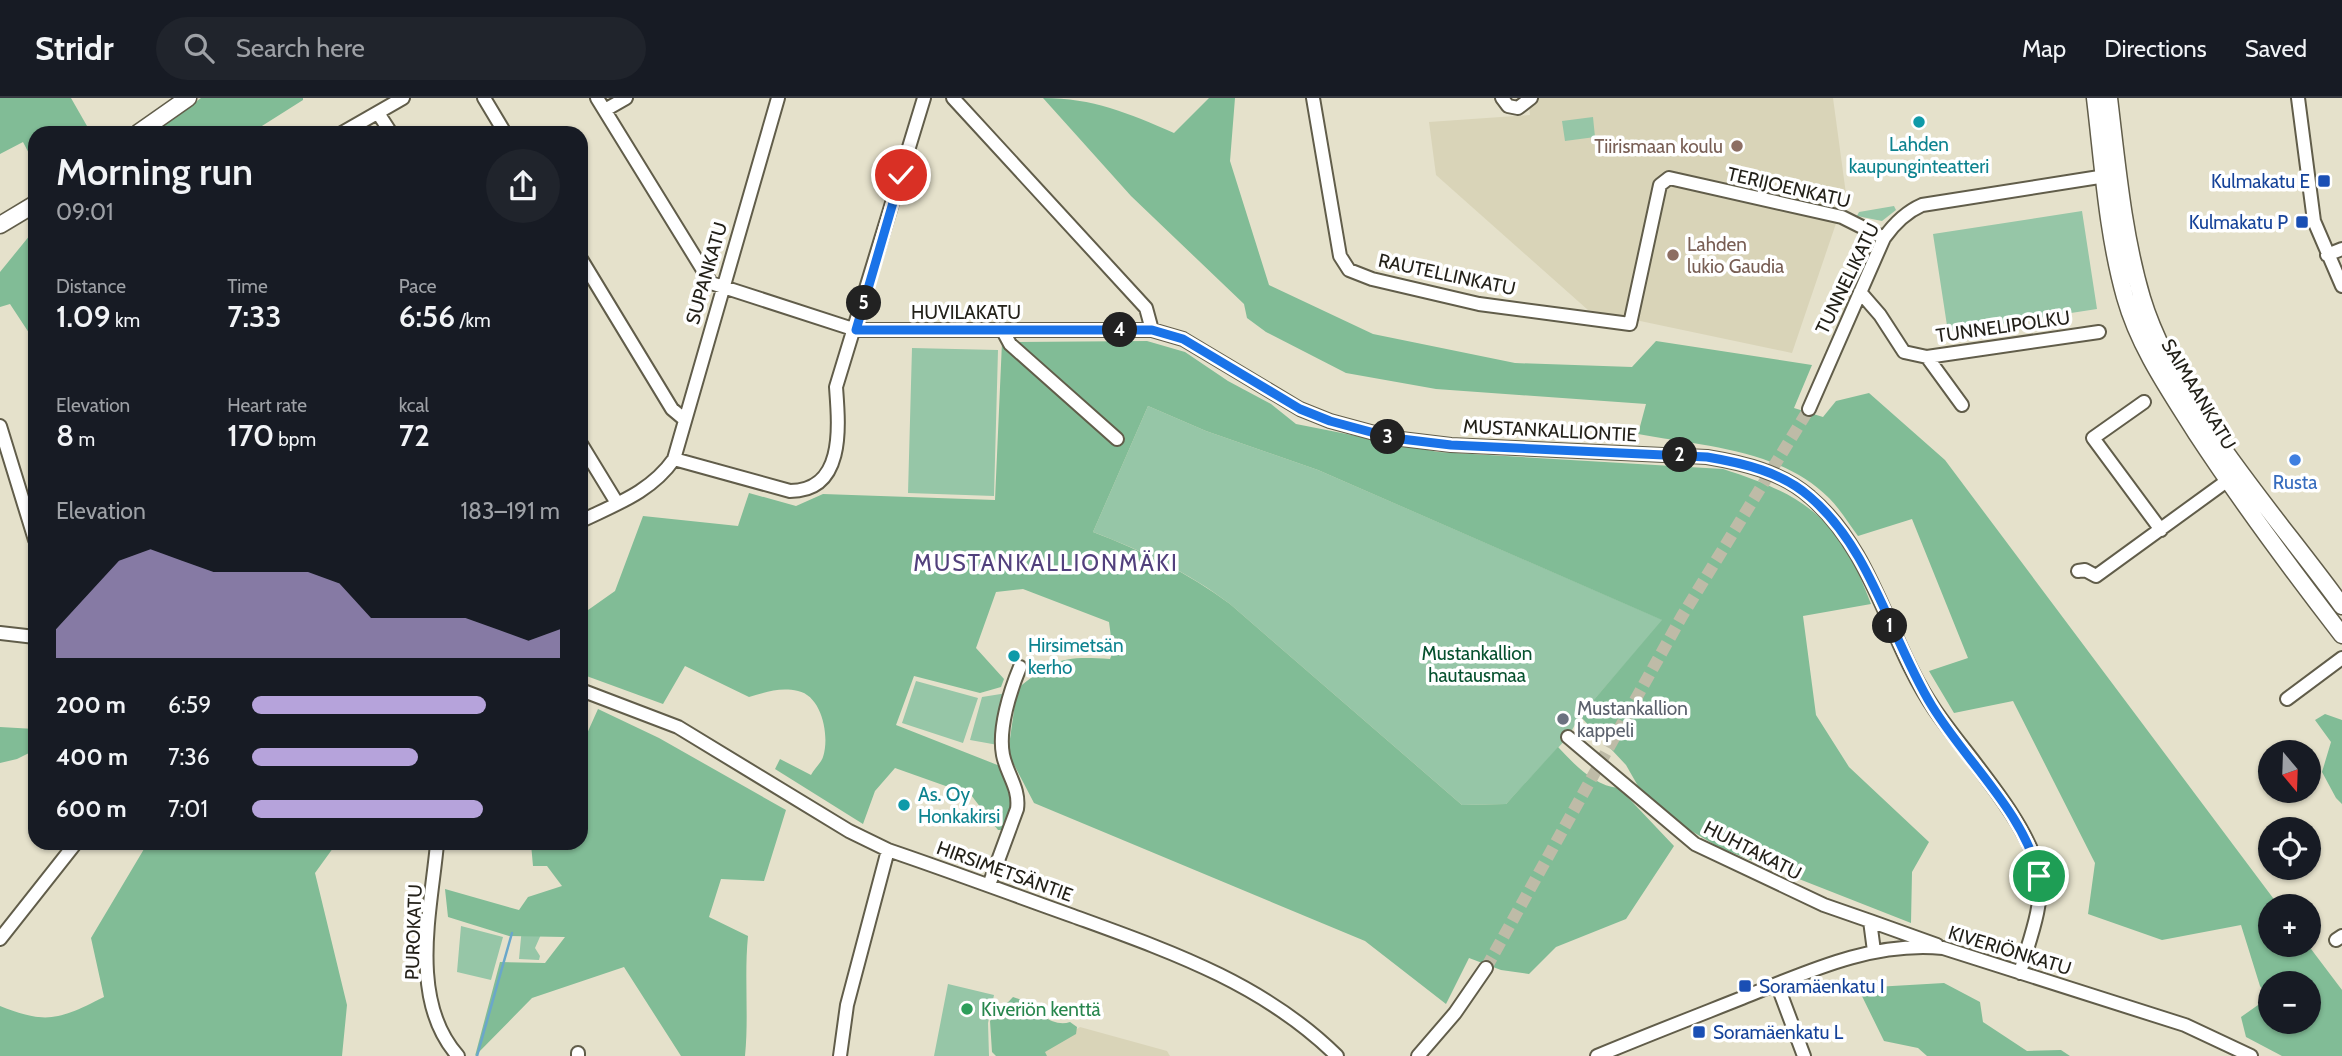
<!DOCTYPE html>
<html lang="en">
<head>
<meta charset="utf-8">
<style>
	:root { --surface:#171b24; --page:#20242c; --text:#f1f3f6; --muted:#9ea1a6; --line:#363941; --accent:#b6a3db }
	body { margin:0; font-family:Cabin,sans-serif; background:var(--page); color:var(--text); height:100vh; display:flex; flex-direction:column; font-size:26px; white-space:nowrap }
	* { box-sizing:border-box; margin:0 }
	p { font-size:23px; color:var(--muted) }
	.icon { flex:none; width:38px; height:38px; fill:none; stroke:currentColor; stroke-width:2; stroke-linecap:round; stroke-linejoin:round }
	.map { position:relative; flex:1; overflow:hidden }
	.sheet { position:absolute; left:28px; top:28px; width:560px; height:724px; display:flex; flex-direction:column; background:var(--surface); border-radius:21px; box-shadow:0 2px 5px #0004 }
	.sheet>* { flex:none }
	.needle { width:46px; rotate:161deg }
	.fabs { position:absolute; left:2258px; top:642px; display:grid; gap:14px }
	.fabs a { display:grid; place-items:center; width:63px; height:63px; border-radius:50%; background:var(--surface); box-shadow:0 2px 5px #0004; font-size:35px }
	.pin { position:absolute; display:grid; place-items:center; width:60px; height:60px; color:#fff; margin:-30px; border:4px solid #fff; border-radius:50%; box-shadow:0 2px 7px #0007 }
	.km { position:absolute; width:35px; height:35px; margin:-18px; border-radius:50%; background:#222; color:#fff; font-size:19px; line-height:35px; text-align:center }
	.round { display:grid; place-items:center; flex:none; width:74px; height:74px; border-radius:37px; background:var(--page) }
	.summary { display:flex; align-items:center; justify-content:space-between; height:119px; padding:0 28px }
	h1 { font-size:38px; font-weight:600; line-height:52px }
	.metrics { display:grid; grid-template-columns:repeat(3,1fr); gap:10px; height:119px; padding:7px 28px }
	.metrics div { display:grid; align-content:center }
	.metrics b { font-size:30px; font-weight:600 }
	.metrics small { font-size:19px; font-weight:400 }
	.metrics p { font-size:19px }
	.chart { height:196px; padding:14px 28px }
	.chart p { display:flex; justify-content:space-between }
	.chart svg { width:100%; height:126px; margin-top:7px; fill:var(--accent); opacity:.7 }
	ul { padding:0 28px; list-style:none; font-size:23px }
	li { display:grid; grid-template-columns:112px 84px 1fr; align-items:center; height:52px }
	li i { height:18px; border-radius:9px; background:var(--accent) }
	header { display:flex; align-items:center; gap:42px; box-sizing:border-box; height:98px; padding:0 35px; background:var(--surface); border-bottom:2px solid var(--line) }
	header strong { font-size:33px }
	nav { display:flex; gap:38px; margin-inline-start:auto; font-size:24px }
	.search { width:490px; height:63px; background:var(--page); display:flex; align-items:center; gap:18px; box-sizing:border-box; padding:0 24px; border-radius:38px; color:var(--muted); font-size:26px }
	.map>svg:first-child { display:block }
	.built { fill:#d9d4b8 }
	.green { fill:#96c6a7 }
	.forest { fill:#81bc96; fill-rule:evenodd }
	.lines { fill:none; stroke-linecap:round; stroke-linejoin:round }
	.stream { stroke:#6aa7ca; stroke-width:2.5 }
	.minor-tunnel { stroke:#bebba7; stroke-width:12; stroke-dasharray:12 6; stroke-linecap:butt }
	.minor-casing { stroke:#615d4a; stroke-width:16 }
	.major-casing { stroke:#615d4a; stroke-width:19 }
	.minor { stroke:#fff; stroke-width:12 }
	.major { stroke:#fff; stroke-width:16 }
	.route-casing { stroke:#fff; stroke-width:14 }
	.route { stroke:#1a73e8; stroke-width:9 }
	.culture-dot { fill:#0f9aa8; stroke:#fff; stroke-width:2.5 }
	.education-dot { fill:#8d6e63; stroke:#fff; stroke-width:2.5 }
	.transit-dot { fill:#1a4fb4; stroke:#fff; stroke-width:2.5 }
	.shop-dot { fill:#3f7fe0; stroke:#fff; stroke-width:2.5 }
	.worship-dot { fill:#6b7280; stroke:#fff; stroke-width:2.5 }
	.leisure-dot { fill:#2e9e5b; stroke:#fff; stroke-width:2.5 }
	.labels { text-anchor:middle; stroke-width:7; stroke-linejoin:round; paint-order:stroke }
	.culture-label { font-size:19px; fill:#0d838f; stroke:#fff; text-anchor:start }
	.education-label { font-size:19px; fill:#785e54; stroke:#fff; text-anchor:end }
	.transit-label { font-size:19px; fill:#164399; stroke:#fff; text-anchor:end }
	.street-label { font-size:19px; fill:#232119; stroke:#fff }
	.shop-label { font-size:19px; fill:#366cbe; stroke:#fff }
	.park-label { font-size:19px; fill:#06512e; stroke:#fff }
	.worship-label { font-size:19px; fill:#5b616d; stroke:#fff; text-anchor:start }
	.leisure-label { font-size:19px; fill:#27864d; stroke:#fff; text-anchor:start }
	.quarter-label { font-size:23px; letter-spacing:2px; fill:#52407d; stroke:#fff }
</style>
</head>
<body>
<header>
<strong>Stridr</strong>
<div class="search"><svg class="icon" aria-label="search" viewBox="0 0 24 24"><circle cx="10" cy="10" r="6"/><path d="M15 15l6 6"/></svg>Search here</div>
<nav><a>Map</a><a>Directions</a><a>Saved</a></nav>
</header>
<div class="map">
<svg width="2342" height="958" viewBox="0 0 2342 958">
	<rect width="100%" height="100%" fill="#e5e1cb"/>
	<path class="built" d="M1528,0H1833L1846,96L1792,255L1588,212L1436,77L1429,24L1530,17Z
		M1080,929L1167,953L1170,958H1036Z"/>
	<path class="green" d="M1593,19L1595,39L1565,43L1562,23Z
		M1894,108L1896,112L1882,123L1857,118L1859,114Z
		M2082,113L2097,211L1948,234L1933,136Z
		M912,250L998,252L994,398L908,395Z
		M1148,308L1206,333L1318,372L1663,522L1580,618L1568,639L1506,706L1462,707L1230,506C1188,474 1143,453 1093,434Z
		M916,583L978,600L963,645L902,625Z
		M1007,595L998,647L970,642L982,599Z
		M461,828L503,839L491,882L457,874Z
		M522,829L543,832L535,850L540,858L539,862L519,861Z
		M948,886L994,897L988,925L989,958H934Z"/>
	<path class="forest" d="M0,0H71L91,35H35V67L23,44L0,56Z
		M201,0H303V2L251,35H152Z
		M1043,0C1093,0 1128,15 1174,35L1209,0H1235L1230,63L1269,187L1373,236L1515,265L1632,269L1656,243L1812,267L1794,310L1823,319L1836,303L1869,295L1945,362L2279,808H2270V847H2308L2342,892V958H2282L2246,939L2241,919L2268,900L2260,888L2241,827L2162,842L2088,816L2095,765L2013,603L1954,615L1929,573L1968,560L1912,421L1858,438C1849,426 1840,411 1829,400C1780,351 1702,348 1638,336L1646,306L1436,291L1346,275L1266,234L1247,220L1244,206L1131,98ZM2270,886H2308V924H2270Z
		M35,131V244L10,206L0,209V174Z
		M1147,243L1185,254L1228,283L1271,306L1296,326L1438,354L1723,371C1808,398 1840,422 1871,506L1803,518L1816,617L1849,669L1929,744L1912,774L1911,825L1720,750L1683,728L1638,688L1626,667L1580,618L1662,522L1318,372L1206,333L1148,308L1093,434C1143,453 1188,475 1230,506L1462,707L1506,706L1558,649C1575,667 1594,688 1619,690L1674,748L1626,821L1556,849L1529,876L1501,872L1469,860L1446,906L1365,843L1034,705L1008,655L1017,591C1055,561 1061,558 1110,561L1113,554L1109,524L1023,491L996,494L976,550L1004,581L1001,589L980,595L914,578L896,627L1000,668L1017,698L1003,732H998L971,697L895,670L875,693L863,726L775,671L780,661L811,677C814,671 821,665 823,659C830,638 822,598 798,593C780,589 766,594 749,599L685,568L663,606L581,576V517L615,493L643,418L738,428L749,395L796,408L823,396L995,402L1002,244Z
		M598,611L659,640L786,712L764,783L721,781L709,819L748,838C744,878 749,918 745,958H681L624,869L532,900L475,958L500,864L545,865L565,839L509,838L448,819L445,791L519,812L528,799L562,788L547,768H533L531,746H581V649Z
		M2325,616L2342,622V706L2336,700L2322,674L2331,644L2315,622Z
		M0,629L35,631V652L17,661L0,665Z
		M147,746H336L315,775L347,907L342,958H0V908C47,927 60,921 104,899L91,840Z
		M1944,885L1980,904L1983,924L2027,953L2061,952L2070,958H1927L1918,950L1884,943L1858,890Z
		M1013,899L1034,906C1039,918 1056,929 1070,924L1077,929L1076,936L1045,954L1047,958H996L992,954L990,923Z"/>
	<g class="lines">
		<path class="stream" d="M477,958L512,835"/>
		<path class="minor-tunnel" d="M1486,870L1682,518L1809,311"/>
		<defs>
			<path id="minor" d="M484,0L505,35
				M597,0L711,185L856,232H1152L1183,241L1300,311L1330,323L1393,340L1451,347L1707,359C1743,365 1782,374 1810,399C1875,454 1888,544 1935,612C1965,656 2031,726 2039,777C2044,808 2028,845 2020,875
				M953,0L1146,210L1152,232
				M1313,0L1340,158L1349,172L1372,181L1479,206L1630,226L1660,87L1669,80L1842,119L1884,140
				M1502,0L1508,8L1518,10L1531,0
				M2298,0L2314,123L2342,188
				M605,12L626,0
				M378,15L391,35
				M342,35L403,0
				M2327,157L2342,151
				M581,161L672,311L684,321
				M1860,194L1880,217L1904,254L1927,259L2099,234
				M1003,233L1010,246L1117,341
				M1927,259L1962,307
				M2144,304L2093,340L2161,432
				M1809,311L1884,140C1894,126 1906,114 1922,107L2112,77
				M0,328L35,442
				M581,346L617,405
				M674,361L790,393C845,393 839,329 836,289L924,0
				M581,423C616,406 651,394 674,361L778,0
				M2078,473L2085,472L2096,478L2235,377
				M0,535L35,539
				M581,592L678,629L849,733L888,752C950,773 1011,796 1073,818C1169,853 1263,885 1337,958
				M2287,601L2342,560
				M1568,639L1695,746L1824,807L1870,823L1874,853
				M437,746C431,812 408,902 458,958
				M989,787L1017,711C1020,690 1007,677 1003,657C998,631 1010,593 1020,569
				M1870,823L1937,847
				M0,841L75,746
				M2336,842L2342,838
				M1777,886L1804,958
				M578,958V955
				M840,958L847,907L888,752
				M1418,958L1455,915L1486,870
				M1597,958C1645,938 1694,919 1742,900C1807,874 1872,843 1943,850L2185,927L2251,958"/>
			<path id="major" d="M2095,0C2103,66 2107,135 2125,199C2139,249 2169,292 2196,335C2242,405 2291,471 2342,537
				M2109,0C2117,66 2123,136 2142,200C2174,306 2277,418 2342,508
				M138,35L188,0
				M0,127L35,106"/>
		</defs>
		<use href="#minor" class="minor-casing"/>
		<use href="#major" class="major-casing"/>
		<use href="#minor" class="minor"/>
		<use href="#major" class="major"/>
	</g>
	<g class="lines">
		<defs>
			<path id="route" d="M901,77L856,232H1152L1183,241L1300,311L1330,323L1393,340L1451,347L1707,359C1743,365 1782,374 1810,399C1872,452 1890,540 1932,608C1967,665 2023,713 2039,778"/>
		</defs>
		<use href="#route" class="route-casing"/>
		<use href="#route" class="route"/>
	</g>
	<g class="culture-dot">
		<circle cx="1919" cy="24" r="7"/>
		<circle cx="1014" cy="558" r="7"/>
		<circle cx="904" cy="707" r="7"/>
	</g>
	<g class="education-dot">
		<circle cx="1737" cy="48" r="7"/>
		<circle cx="1673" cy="157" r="7"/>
	</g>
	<g class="transit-dot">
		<rect x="2317" y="76" width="14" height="14" rx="3.5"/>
		<rect x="2295" y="117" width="14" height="14" rx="3.5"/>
		<rect x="1738" y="881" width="14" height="14" rx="3.5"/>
		<rect x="1692" y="927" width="14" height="14" rx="3.5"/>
	</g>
	<circle class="shop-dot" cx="2295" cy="362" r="7"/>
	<circle class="worship-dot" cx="1563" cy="621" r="7"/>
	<circle class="leisure-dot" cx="967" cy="911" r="7"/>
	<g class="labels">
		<g class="culture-label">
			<text x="1919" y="53" text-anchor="middle">Lahden<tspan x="1919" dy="22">kaupunginteatteri</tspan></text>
			<text x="1028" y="554">Hirsimetsän<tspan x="1028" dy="22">kerho</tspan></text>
			<text x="918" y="703">As. Oy<tspan x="918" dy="22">Honkakirsi</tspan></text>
		</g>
		<g class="education-label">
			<text x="1723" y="55">Tiirismaan koulu</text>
			<text x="1687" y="153" text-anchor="start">Lahden<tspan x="1687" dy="22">lukio Gaudia</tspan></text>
		</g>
		<g class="transit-label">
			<text x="2310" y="90">Kulmakatu E</text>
			<text x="2288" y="131">Kulmakatu P</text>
			<text x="1759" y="895" text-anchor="start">Soramäenkatu I</text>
			<text x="1713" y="941" text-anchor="start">Soramäenkatu L</text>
		</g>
		<g class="street-label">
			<text transform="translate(1789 89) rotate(13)" y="7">TERIJOENKATU</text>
			<text transform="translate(706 175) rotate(-74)" y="7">SUPANKATU</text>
			<text transform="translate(1447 176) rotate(12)" y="7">RAUTELLINKATU</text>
			<text transform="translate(1847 180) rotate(-64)" y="7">TUNNELIKATU</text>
			<text x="966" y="221">HUVILAKATU</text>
			<text transform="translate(2003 228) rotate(-8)" y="7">TUNNELIPOLKU</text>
			<text transform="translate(2199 296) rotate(59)" y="7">SAIMAANKATU</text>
			<text transform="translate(1550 332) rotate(3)" y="7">MUSTANKALLIONTIE</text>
			<text transform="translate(1753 752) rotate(27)" y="7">HUHTAKATU</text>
			<text transform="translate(1005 773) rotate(20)" y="7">HIRSIMETSÄNTIE</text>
			<text transform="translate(413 834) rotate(-88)" y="7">PUROKATU</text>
			<text transform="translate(2010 852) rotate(17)" y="7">KIVERIÖNKATU</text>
		</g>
		<g class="shop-label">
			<text x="2295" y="391">Rusta</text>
		</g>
		<g class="park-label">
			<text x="1477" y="562">Mustankallion<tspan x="1477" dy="22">hautausmaa</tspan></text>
		</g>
		<g class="worship-label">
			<text x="1577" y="617">Mustankallion<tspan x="1577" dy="22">kappeli</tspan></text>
		</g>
		<g class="leisure-label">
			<text x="981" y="918">Kiveriön kenttä</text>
		</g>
		<g class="quarter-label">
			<text x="1046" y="473">MUSTANKALLIONMÄKI</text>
		</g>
	</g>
</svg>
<div class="fabs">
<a><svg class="needle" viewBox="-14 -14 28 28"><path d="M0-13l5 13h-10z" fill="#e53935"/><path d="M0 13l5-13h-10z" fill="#9ea1a6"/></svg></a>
<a><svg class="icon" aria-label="locate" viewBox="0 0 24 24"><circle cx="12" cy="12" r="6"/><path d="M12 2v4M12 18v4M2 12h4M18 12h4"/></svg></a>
<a>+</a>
<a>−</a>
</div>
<div class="pin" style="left:2039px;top:778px;background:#1e9e55"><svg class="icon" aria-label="arrive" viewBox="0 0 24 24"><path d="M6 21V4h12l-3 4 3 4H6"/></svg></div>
<div class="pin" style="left:901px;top:77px;background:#d93025"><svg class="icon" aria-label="check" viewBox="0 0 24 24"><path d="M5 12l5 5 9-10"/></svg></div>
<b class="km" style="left:1890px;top:528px">1</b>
<b class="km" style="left:1680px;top:357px">2</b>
<b class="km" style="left:1388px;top:339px">3</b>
<b class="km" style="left:1120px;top:232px">4</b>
<b class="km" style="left:864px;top:205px">5</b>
<section class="sheet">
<div class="summary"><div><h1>Morning run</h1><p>09:01</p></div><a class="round"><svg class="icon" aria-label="share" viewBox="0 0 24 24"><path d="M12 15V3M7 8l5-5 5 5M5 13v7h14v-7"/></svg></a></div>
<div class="metrics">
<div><p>Distance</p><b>1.09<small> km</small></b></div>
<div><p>Time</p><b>7:33</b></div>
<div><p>Pace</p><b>6:56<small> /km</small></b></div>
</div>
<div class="metrics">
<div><p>Elevation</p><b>8<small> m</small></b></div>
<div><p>Heart rate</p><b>170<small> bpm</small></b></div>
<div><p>kcal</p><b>72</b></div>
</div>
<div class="chart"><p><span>Elevation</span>183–191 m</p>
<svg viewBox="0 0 160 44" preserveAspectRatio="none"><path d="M0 44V34L10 22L20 10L30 6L40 10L50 14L60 14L70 14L80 14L90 18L100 30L110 30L120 30L130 30L140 34L150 38L160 34V44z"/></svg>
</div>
<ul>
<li><b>200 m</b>6:59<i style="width:76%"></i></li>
<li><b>400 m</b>7:36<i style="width:54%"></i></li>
<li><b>600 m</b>7:01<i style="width:75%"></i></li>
</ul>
</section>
</div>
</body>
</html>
